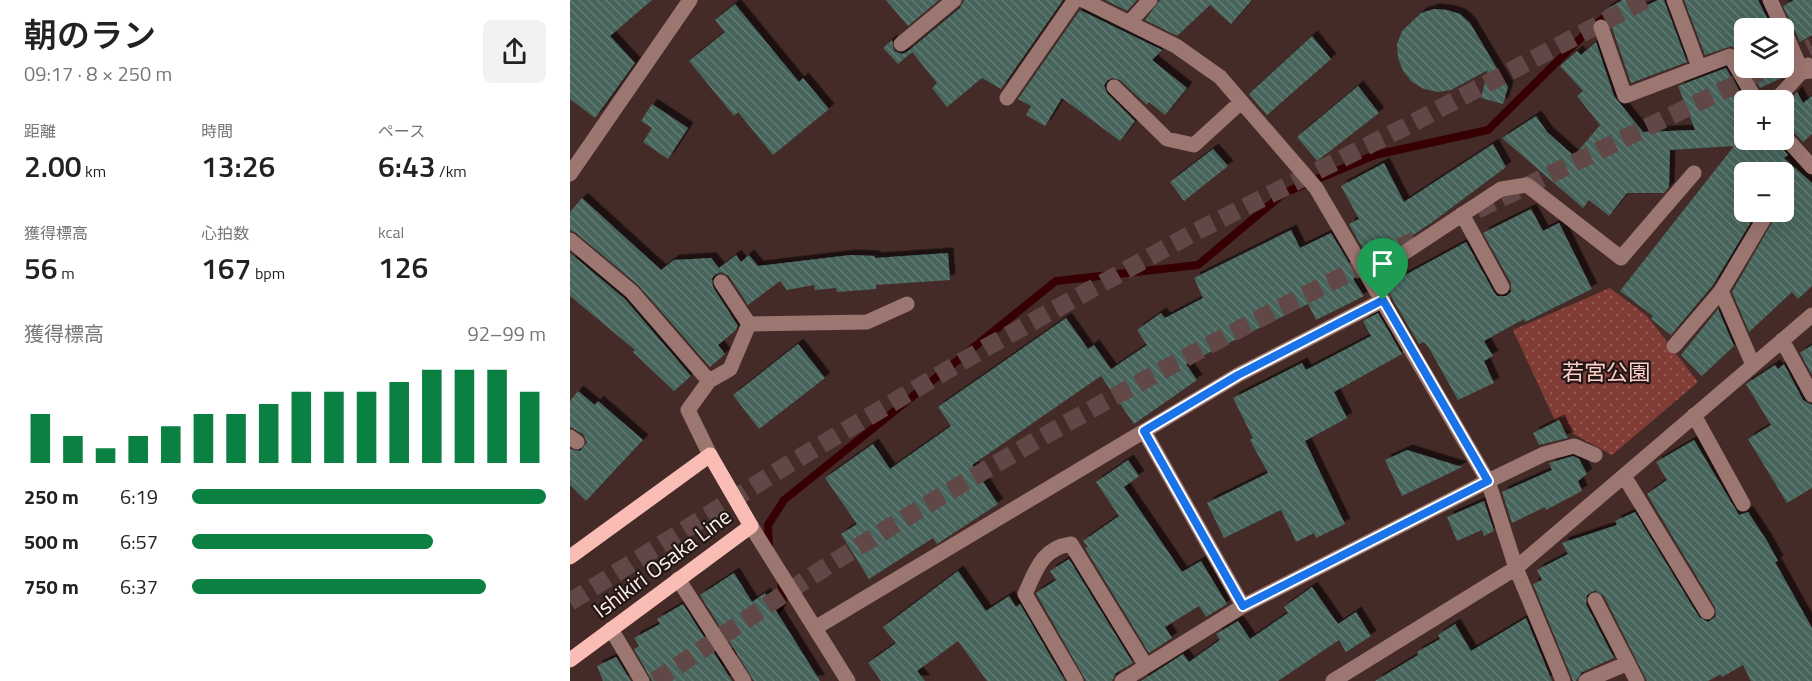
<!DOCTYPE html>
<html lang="ja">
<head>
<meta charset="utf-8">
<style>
	:root { --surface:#fff; --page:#f2f2f2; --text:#222; --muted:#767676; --accent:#0b8043 }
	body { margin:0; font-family:"Titillium Web","Noto Sans JP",sans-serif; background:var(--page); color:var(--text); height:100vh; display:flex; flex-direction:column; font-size:22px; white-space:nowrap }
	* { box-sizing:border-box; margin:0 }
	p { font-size:20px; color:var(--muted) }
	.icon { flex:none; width:33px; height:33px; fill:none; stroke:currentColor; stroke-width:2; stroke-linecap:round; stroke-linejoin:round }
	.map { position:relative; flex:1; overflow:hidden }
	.sheet { display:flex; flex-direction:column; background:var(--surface); width:570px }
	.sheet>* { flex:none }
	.buttons { position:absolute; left:1164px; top:18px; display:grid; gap:12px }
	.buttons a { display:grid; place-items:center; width:60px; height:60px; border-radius:9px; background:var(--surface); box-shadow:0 6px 24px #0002; font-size:30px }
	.pin { position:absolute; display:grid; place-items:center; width:51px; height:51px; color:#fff; margin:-62px -26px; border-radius:50% 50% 50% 0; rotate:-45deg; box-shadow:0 0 6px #0007 }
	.pin .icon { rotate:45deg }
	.round { display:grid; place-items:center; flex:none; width:63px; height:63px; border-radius:9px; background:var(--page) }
	.head { display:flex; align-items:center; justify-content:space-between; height:102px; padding:0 24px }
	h1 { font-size:33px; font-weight:600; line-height:45px }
	.figures { display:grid; grid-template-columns:repeat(3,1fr); gap:9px; height:102px; padding:6px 24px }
	.figures div { display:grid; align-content:center }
	.figures b { font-size:30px; font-weight:600 }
	.figures small { font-size:16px; font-weight:400 }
	.figures p { font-size:16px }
	.chart { height:168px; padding:12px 24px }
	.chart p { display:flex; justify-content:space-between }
	.chart svg { width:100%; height:108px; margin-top:6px; stroke:var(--accent); stroke-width:6 }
	ul { padding:0 24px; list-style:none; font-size:20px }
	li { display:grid; grid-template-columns:96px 72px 1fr; align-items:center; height:45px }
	li i { height:15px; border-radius:8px; background:var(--accent) }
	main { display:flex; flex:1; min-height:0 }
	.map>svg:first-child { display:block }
	.park { fill:url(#park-dots) }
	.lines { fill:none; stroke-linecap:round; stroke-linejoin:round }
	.stream { stroke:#360002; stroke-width:8 }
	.building { fill:url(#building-back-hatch); filter:url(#shadow) }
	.highway-tunnel { stroke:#614846; stroke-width:18; stroke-dasharray:18 9; stroke-linecap:butt }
	.minor { stroke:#9c7671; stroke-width:15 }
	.major { stroke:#fabdb5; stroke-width:15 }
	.route-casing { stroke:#fff; stroke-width:12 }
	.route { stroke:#1a73e8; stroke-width:8 }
	.labels { text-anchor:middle; stroke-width:4.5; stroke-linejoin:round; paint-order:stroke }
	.park-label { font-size:22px; fill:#fdcec7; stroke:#231716 }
	.street-label { font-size:22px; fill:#feefed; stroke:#231716 }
</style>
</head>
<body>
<main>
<section class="sheet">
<div class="head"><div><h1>朝のラン</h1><p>09:17 · 8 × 250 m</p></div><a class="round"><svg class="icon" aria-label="share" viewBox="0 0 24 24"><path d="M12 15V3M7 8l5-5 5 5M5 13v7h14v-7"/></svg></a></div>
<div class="figures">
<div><p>距離</p><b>2.00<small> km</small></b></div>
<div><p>時間</p><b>13:26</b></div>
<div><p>ペース</p><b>6:43<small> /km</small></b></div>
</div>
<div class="figures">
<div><p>獲得標高</p><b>56<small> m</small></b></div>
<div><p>心拍数</p><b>167<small> bpm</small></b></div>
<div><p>kcal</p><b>126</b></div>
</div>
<div class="chart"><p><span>獲得標高</span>92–99 m</p>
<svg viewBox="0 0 160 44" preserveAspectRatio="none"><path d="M5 44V24M15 44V33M25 44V38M35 44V33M45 44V29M55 44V24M65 44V24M75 44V20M85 44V15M95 44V15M105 44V15M115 44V11M125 44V6M135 44V6M145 44V6M155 44V15"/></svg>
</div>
<ul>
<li><b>250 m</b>6:19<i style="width:100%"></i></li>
<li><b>500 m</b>6:57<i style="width:68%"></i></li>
<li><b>750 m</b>6:37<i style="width:83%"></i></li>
</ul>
</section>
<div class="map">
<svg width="1242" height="681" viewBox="0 0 1242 681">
	<defs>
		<pattern id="park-dots" width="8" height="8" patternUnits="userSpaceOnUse" patternTransform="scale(1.5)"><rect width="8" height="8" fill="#823c36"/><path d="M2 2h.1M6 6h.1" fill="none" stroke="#955853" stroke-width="1.8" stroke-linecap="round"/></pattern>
		<pattern id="building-back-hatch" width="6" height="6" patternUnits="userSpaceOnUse" patternTransform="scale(1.5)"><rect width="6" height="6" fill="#46655b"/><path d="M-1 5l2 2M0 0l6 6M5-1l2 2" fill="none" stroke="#627b73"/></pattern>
		<filter id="shadow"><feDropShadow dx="5.5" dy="-5.5" stdDeviation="0" flood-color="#0009"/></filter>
	</defs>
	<rect width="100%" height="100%" fill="#452b28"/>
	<path class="park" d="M1040,288L1077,316L1128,382L1042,455L987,425L943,330Z"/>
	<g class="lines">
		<path class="stream" d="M199,549L198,525L214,500L486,281L628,265L714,193L805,155L918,130L1020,29L1057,0
			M201,617L213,603L211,580
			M126,681L173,645"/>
	</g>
	<path class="building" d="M0,0H82L40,36L65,63L25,118L0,99Z
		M316,0H369L338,26Z
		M394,0H493L431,89L412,78L377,107L362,88L367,83L342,52L328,64L313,48L322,40L324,51L332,54L337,52L390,8Z
		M535,0H567L557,11Z
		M590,0H682L661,24L640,5L607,36L575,20Z
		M1052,0H1064L1069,9L1088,0H1094L1117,62L1061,83L1042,28L1044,26L1034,11Z
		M1114,0H1188L1202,28H1174V61L1168,51L1162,46L1135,55Z
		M1224,0H1242V35L1230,42L1213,6Z
		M165,4L229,82L233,78L259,109L203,155L168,112L164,116L119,61L155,32L145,20Z
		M864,9L877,10L890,14L900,23L938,87L933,104L911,98L918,70L881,90L868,92L854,89L842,82L833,71L828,58L827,44L832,31L851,13Z
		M510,10L592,50L582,60L617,88L595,115L579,102L577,105L550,80L542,78L538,80L534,85L537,93L565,121L550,141L492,98L475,126L456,115L461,106L448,99Z
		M742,36L761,59L697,115L679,94Z
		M1026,42L1044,96L1073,132L1125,130L1108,86L1156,68L1174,100V140H1205L1218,155L1214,158L1242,183V286L1228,299L1222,292L1179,332L1162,292L1208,212H1214V172H1174V212H1187L1143,285L1101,335L1081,319L1083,316L1050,291L1164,146L1100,150L1099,187L1094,193H1057L1039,216L1019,200L1013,208L932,138L966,116L977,132L1004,156L1030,125L1007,96L1013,91L990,66L1007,51L1011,55Z
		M1214,66L1220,70L1214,77L1190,88L1178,68Z
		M788,86L809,113L747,161L727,137Z
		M1227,92L1233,103L1242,96V134L1233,142L1221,129L1214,126V106Z
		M82,104L118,128L98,159L73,142L82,128L71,121Z
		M923,144L936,167L861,223L801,263L779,224L789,219L771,186L814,163L834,202Z
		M643,149L658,166L614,201L600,182Z
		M12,198L91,270L104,260L141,258L149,268L166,255L171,262L179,255L188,266L281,255L305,256V258L378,253L380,280L306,285V289L267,292L266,288L245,290L244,285L217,290L210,281L178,305L159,276L151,272L146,274L142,278L143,287L168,326L165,331L148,345L155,354L140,367L68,285L6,233L0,230V212Z
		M961,209L973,231L989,223L1022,289L955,322L954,319L914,341L923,356L914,361L924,383L888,400L859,348L854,342L849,344L815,286L896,242L924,292L927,296H936L941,292V283L913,233Z
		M721,230L730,248L761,233L787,276L783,279L794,296L746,320L738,304L616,364L627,380L564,424L531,376L577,345L567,330L591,313L595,318L633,298L624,278Z
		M0,253L55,299L121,376L104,391L63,352L65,350L0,296Z
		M1148,309L1164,346L1132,376L1111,355Z
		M808,313L832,354L764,392L777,418L735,441L775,524L746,538L744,533L726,542L711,510L654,538L637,503L698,473L680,440L683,438L663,398L732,363L736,370L801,336L793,321Z
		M496,318L518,349L524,345L541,369L402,465L428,504L367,544L363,538L299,579L271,534L287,524L255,478L303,444L320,469L381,426L368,407Z
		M228,344L255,378L189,429L163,395Z
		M1242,345V375L1230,353Z
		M1214,364L1233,400L1242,405V488L1217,503L1178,439L1201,425L1176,384L1205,365L1208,369Z
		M8,391L25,405L28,401L73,440L16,501L0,485V449L10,451L17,442L13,434L0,427V401Z
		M989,420L998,438L969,445L963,433Z
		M1124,440L1169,515L1178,512L1197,541L1208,561L1205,562L1242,628V681H1181L1173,665L1152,677L1151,674L1138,681H1077L1034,596L1025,590L1017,595L1016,604L1044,658L1012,672L1006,681H1003L963,584L972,580L967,570L998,554L992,543L1047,525L1045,521L1065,512L1129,617L1138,622L1146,616L1145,607L1077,494L1097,480L1086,462Z
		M837,450L892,467L832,496L815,460Z
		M1003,456L1009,459L1017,474L1008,481L1012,491L976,510L975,507L942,523L932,492L982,470L979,463Z
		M558,460L569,476L554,487L612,572L631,561L657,604L636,617L629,606L595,627L602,638L579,653L515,548L518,547L513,541L549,516L526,482Z
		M914,501L924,531L914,536L912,530L887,541L877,517Z
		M499,559L563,663L546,673L542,681H516L466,593L486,580L480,571Z
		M388,571L416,611L439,596L446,607L450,604L495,681H417L388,641L347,671L355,681H311L298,663L326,643L313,627Z
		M164,573L182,602L195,593L250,681H184L130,595Z
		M742,587L768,624L786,612L801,636L776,652L769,640L708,681H571L613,654L619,662L650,640L646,634L668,621L680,639L718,613L714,607Z
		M113,604L162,681H82L64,649L69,646L64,638L90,624L87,619Z
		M956,618L982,681H805L848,655L847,652L870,639L868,635L885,624L901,651Z
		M46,657L61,681H33L27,666Z"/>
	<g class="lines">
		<path class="highway-tunnel" d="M1214,61L1242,47
			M907,210L1199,68
			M0,602L222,462L415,348L623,233L835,127L1075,0
			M85,681C154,635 222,587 293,544C471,433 656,333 845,240"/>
		<path class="minor" d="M513,0L606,46L650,77L746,188L918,481L946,568L993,681
			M1104,0L1129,67
			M1200,0L1213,28
			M559,23L580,0
			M1031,27L1055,96L1160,56L1186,100
			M1214,30L1232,72L1242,71
			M331,44L384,0
			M544,87L597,139L624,145L671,102
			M437,98L505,0
			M1206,100L1238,65
			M1214,136L1242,167
			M0,174L120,0
			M892,214L932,287
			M0,240L62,292L139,381L118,410L140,455
			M799,276L931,189L957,185L1051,258L1124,173
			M1151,291L1183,365
			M179,324L297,322L337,304
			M1212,340L1242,395
			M1104,346L1151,291L1198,212
			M139,381L160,369L179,324L151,282
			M1124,415L1173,504
			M574,431L673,606
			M0,437L7,442
			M1054,476L1137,612
			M181,526L278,681
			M108,579L174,681
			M1025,600L1067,681
			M245,628L668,375L813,300
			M41,629L72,681
			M506,681L455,594C466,570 472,548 501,544L576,666
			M552,681L673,606L918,481L974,454L1004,446L1025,455
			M763,681L946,568L1242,315
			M1016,681L1058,663"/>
		<path class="major" d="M0,557L140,455L181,526L0,660"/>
	</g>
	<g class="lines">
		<defs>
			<path id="route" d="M813,300L918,481L673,606L574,431L668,375Z"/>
		</defs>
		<use href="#route" class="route-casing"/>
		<use href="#route" class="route"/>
	</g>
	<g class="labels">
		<g class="park-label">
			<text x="1036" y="380">若宮公園</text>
		</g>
		<g class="street-label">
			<text transform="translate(92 563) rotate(-37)" y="8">Ishikiri Osaka Line</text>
		</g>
	</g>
</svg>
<div class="buttons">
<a><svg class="icon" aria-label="layers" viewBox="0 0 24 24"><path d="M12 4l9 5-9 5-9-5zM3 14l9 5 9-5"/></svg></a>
<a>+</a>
<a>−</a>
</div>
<div class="pin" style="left:813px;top:300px;background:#1e9e55"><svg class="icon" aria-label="arrive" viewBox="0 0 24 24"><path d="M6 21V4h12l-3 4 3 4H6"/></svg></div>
</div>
</main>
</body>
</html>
